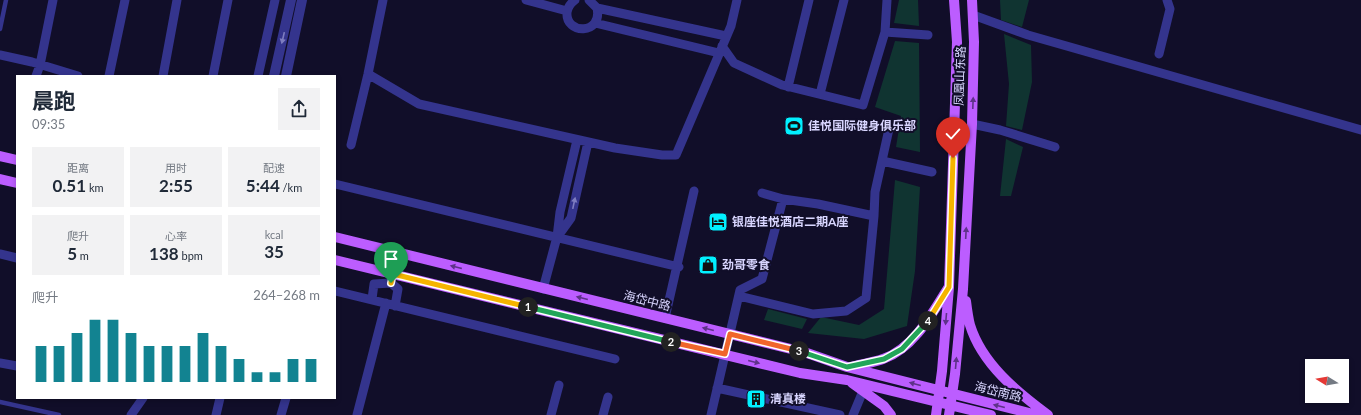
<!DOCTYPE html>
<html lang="zh">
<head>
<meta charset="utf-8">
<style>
	:root { --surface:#fff; --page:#f2f2f3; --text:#1f2937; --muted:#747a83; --accent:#128391 }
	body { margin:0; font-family:Lato,"Noto Sans SC",sans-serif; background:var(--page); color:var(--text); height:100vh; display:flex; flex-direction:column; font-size:15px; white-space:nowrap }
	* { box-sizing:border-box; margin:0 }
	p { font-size:13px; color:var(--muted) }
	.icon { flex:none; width:22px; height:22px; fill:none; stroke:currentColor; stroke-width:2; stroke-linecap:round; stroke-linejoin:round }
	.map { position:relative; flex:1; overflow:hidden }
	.side { position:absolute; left:16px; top:75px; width:320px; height:324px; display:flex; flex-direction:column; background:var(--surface); border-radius:0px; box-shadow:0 2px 6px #0003 }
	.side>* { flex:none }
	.needle { width:26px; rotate:281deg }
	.controls { position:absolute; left:1305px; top:359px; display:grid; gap:8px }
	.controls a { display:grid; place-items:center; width:44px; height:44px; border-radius:0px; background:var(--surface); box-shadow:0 2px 6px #0003; font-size:20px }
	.pin { position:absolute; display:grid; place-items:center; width:34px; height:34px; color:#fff; margin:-41px -17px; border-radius:50% 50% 50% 0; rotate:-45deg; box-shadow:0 0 4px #0007 }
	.pin .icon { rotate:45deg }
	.km { position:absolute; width:20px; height:20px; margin:-10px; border-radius:50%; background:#222; color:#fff; font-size:11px; line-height:20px; text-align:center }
	.round { display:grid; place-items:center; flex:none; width:42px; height:42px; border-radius:0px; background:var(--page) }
	.headline { display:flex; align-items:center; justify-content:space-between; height:68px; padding:0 16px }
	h1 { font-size:22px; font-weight:700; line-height:30px }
	.metrics { display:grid; grid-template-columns:repeat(3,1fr); gap:6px; height:68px; padding:4px 16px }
	.metrics div { display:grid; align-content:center; border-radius:0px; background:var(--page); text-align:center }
	.metrics b { font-size:17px; font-weight:700 }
	.metrics small { font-size:11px; font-weight:400 }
	.metrics p { font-size:11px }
	.chart { height:112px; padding:8px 16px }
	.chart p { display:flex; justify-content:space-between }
	.chart svg { width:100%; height:72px; margin-top:4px; stroke:var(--accent); stroke-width:6 }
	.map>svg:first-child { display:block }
	.green { fill:#103431 }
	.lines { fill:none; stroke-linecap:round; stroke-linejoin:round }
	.service { stroke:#34348d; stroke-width:4.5 }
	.minor { stroke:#34348d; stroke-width:9 }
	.tertiary { stroke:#34348d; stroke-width:10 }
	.primary { stroke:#bc5dff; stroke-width:10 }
	.oneway { fill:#7e7dc0 }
	.oneway2 { fill:#5e3289 }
	.split-1-casing { stroke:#fff; stroke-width:8 }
	.split-2-casing { stroke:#fff; stroke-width:8 }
	.split-3-casing { stroke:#fff; stroke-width:8 }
	.split-4-casing { stroke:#fff; stroke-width:8 }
	.split-5-casing { stroke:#fff; stroke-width:8 }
	.split-1 { stroke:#f5b400; stroke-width:5 }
	.split-2 { stroke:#22a559; stroke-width:5 }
	.split-3 { stroke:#f0652b; stroke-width:5 }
	.split-4 { stroke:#22a559; stroke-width:5 }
	.split-5 { stroke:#f5b400; stroke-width:5 }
	.labels { text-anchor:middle; stroke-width:4; stroke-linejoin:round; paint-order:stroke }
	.street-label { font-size:12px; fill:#d9d6ff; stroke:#110e29 }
	.poi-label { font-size:12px; font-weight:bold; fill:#d9d6ff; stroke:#110e29; text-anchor:start }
</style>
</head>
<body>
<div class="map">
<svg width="1361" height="415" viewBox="0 0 1361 415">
	<rect width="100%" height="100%" fill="#110e29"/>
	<path class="green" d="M899,0H918L919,26L894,23Z
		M1000,0H1029L1022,27L1001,20Z
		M1004,34L1031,45L1032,82L1022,130L1006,126L1009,84Z
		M895,41L919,43L920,152L896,147L901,116L875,107Z
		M1006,139L1023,147L1011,196H1000Z
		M895,180L920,187L915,271L907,326L864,339L808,333L821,317L859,325L884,309Z
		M768,309L807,319L802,329L764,320Z"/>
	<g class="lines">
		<path class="service" d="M0,29L6,0
			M0,402L59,415"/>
		<path class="minor" d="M526,0L567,11
			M575,0C571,3 568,7 567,12C565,35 603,35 597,8L589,0
			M597,8L726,36
			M973,15L1028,35L1361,130
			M595,23L719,53
			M885,32L928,35
			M722,46L734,63L782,85L863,105L885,32L887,0
			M1159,54L1170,9L1167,0
			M0,55L32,62L78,76
			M368,74L419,104L615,148L662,155H676L731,26L737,0
			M36,76L40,65L53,0
			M109,76L125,0
			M163,76L177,0
			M213,76L228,0
			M258,76L275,0
			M788,87L809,0
			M820,94L844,0
			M972,124L1000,130L1055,147
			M351,145L368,74L383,0
			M882,161L932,172
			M335,184L679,267
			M762,193L783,199L818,204L874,216
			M558,236L571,218L588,142
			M0,254L17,258
			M543,289L557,237L560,212L577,140
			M335,291L615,359
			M739,296L813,314L846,311L866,298L874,216L875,192L889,129
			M372,299L374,284L391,283L398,289L395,306
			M665,318L694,191
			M0,363L17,366
			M717,388L840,415
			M131,415L143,398
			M216,415L220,398
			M281,415L286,398
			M357,415L386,303
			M551,415L559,385
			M603,415L608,397
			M711,415L740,290L762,279L783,199
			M853,415L863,391"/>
		<path class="tertiary" d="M274,76L291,0
			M286,76L302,0"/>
		<path class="primary" d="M0,156L17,160
			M0,179L17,183
			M335,237L807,353L847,367L1037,415
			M335,260L800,373L847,380L991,415
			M966,301C967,309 968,317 970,325C982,364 1017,392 1048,415
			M850,367C861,364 872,363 883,359C913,349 932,314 948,288
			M852,383L884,406L891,415
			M936,415L942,371L949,287L957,42L954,0
			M949,415L955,374L963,289L972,124L974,42L972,0"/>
	</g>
	<defs><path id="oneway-solid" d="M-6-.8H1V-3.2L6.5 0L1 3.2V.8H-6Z"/></defs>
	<g class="oneway">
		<use href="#oneway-solid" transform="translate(283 38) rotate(103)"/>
		<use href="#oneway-solid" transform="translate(574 203) rotate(-78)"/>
	</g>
	<g class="oneway2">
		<use href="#oneway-solid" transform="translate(973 103) rotate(-88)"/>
		<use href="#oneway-solid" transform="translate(966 233) rotate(-87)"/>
		<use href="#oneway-solid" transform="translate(456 267) rotate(-166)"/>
		<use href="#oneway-solid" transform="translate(582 298) rotate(-166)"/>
		<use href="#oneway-solid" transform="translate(946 319) rotate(95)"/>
		<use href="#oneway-solid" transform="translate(708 329) rotate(-166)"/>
		<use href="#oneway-solid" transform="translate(754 362) rotate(14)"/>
		<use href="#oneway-solid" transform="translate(956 363) rotate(-85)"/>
		<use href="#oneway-solid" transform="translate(915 384) rotate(-165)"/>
		<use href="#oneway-solid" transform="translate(999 406) rotate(-166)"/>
	</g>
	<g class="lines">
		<defs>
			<path id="split-1" d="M391,283L393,274L528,307"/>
			<path id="split-2" d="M528,307L671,342"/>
			<path id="split-3" d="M671,342L725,354L730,334L799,351"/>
			<path id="split-4" d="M799,351L847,367L884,359L902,349L928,321"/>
			<path id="split-5" d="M928,321L949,287L953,158"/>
		</defs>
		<use href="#split-1" class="split-1-casing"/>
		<use href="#split-2" class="split-2-casing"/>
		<use href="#split-3" class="split-3-casing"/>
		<use href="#split-4" class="split-4-casing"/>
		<use href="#split-5" class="split-5-casing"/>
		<use href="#split-1" class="split-1"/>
		<use href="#split-2" class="split-2"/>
		<use href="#split-3" class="split-3"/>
		<use href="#split-4" class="split-4"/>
		<use href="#split-5" class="split-5"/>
	</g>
	<defs>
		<symbol id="stadium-square" viewBox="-11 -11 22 22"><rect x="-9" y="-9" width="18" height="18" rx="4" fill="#02f0ff" stroke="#110e29"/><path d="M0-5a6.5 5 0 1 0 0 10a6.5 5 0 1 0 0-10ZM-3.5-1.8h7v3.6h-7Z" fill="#111"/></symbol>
		<symbol id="hotel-square" viewBox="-11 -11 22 22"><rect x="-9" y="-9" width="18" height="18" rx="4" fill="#02f0ff" stroke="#110e29"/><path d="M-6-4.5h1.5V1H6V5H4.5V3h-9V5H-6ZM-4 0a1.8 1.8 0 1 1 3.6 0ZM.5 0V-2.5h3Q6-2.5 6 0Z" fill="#111"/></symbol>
		<symbol id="shop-square" viewBox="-11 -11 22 22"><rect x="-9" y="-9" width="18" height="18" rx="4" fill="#02f0ff" stroke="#110e29"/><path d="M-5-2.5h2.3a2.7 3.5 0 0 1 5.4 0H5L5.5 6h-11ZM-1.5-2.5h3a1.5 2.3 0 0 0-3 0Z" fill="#111"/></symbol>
		<symbol id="building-square" viewBox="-11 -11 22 22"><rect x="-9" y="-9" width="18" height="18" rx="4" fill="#02f0ff" stroke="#110e29"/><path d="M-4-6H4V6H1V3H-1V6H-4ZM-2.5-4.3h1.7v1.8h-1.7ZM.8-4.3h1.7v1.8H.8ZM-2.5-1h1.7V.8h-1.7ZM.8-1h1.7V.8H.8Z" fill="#111"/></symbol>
	</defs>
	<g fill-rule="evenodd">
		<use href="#stadium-square" x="783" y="115" width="22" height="22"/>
		<use href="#hotel-square" x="707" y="211" width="22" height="22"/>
		<use href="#shop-square" x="697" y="254" width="22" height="22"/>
		<use href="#building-square" x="745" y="388" width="22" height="22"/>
	</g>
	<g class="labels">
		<g class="street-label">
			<text transform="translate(960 76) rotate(-88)" y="4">凤凰山东路</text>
			<text transform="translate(647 301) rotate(14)" y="4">海岱中路</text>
			<text transform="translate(998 392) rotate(14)" y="4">海岱南路</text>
		</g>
		<g class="poi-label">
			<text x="808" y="130">佳悦国际健身俱乐部</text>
			<text x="732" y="226">银座佳悦酒店二期A座</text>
			<text x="722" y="269">劲哥零食</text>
			<text x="770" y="403">清真楼</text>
		</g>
	</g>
</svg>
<div class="controls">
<a><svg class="needle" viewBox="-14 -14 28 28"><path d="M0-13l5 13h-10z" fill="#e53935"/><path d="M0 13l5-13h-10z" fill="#747a83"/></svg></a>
</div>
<div class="pin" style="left:391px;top:283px;background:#1e9e55"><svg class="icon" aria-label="arrive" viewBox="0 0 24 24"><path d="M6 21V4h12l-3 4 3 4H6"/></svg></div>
<div class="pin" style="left:953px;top:158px;background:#d93025"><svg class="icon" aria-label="check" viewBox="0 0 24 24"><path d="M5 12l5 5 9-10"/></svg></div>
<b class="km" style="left:528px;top:307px">1</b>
<b class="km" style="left:671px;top:342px">2</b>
<b class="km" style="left:799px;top:351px">3</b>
<b class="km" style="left:928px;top:321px">4</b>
<section class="side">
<div class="headline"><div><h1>晨跑</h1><p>09:35</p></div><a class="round"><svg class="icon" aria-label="share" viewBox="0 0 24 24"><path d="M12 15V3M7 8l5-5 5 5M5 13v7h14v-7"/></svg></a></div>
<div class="metrics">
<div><p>距离</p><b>0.51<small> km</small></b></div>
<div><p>用时</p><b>2:55</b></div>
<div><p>配速</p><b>5:44<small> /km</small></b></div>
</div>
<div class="metrics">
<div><p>爬升</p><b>5<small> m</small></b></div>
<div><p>心率</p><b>138<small> bpm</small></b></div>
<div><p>kcal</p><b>35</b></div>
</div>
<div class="chart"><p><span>爬升</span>264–268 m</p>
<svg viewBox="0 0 160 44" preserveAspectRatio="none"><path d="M5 44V22M15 44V22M25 44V14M35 44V6M45 44V6M55 44V14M65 44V22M75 44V22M85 44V22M95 44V14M105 44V22M115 44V30M125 44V38M135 44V38M145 44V30M155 44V30"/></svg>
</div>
</section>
</div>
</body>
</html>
